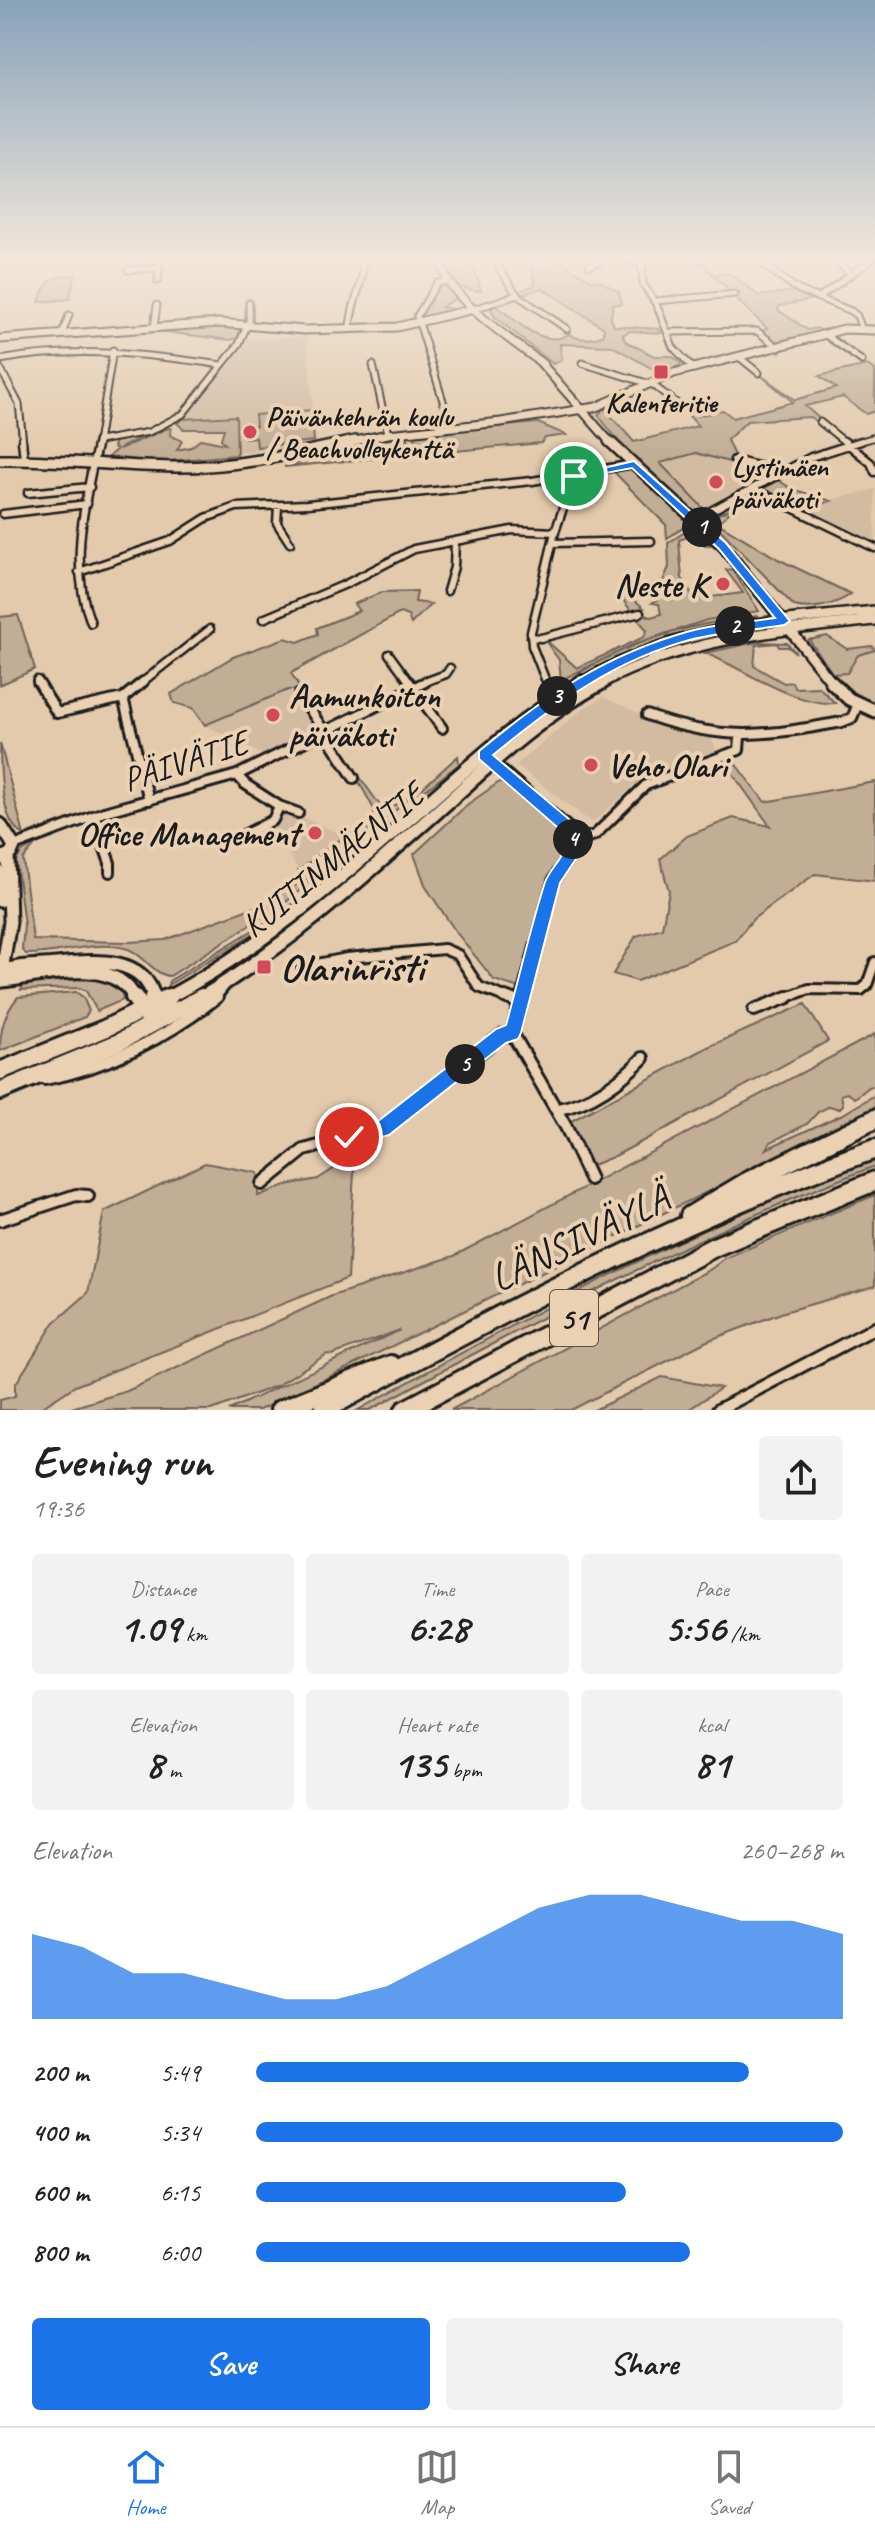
<!DOCTYPE html>
<html lang="en">
<head>
<meta charset="utf-8">
<style>
	:root { --surface:#fff; --page:#f2f2f2; --text:#222; --muted:#767676; --line:#e0e0e0; --accent:#1a73e8 }
	body { margin:0; font-family:Caveat,sans-serif; background:var(--page); color:var(--text); height:100vh; display:flex; flex-direction:column; font-size:30px; white-space:nowrap }
	* { box-sizing:border-box; margin:0 }
	p { font-size:26px; color:var(--muted) }
	.icon { flex:none; width:44px; height:44px; fill:none; stroke:currentColor; stroke-width:2; stroke-linecap:round; stroke-linejoin:round }
	.map { position:relative; height:1410px; overflow:hidden }
	.panel { display:flex; flex-direction:column; background:var(--surface); flex:1 }
	.panel>* { flex:none }
	.pin { position:absolute; display:grid; place-items:center; width:68px; height:68px; color:#fff; margin:-34px; border:4px solid #fff; border-radius:50%; box-shadow:0 2px 8px #0007 }
	.km { position:absolute; width:40px; height:40px; margin:-20px; border-radius:50%; background:#222; color:#fff; font-size:22px; line-height:40px; text-align:center }
	.round { display:grid; place-items:center; flex:none; width:84px; height:84px; border-radius:8px; background:var(--page) }
	.overview { display:flex; align-items:center; justify-content:space-between; height:136px; padding:0 32px }
	h1 { font-size:44px; font-weight:700; line-height:60px }
	.stats { display:grid; grid-template-columns:repeat(3,1fr); gap:12px; height:136px; padding:8px 32px }
	.stats div { display:grid; align-content:center; border-radius:8px; background:var(--page); text-align:center }
	.stats b { font-size:40px; font-weight:700 }
	.stats small { font-size:22px; font-weight:400 }
	.stats p { font-size:22px }
	.chart { height:224px; padding:16px 32px }
	.chart p { display:flex; justify-content:space-between }
	.chart svg { width:100%; height:144px; margin-top:8px; fill:var(--accent); opacity:.7 }
	.action { display:flex; gap:16px; margin-top:auto; padding:16px 32px }
	.action a { flex:1; height:92px; border-radius:8px; background:var(--accent); color:#fff; font-size:32px; font-weight:700; line-height:92px; text-align:center }
	.action a+a { background:var(--page); color:var(--text) }
	ul { padding:0 32px; list-style:none; font-size:26px }
	li { display:grid; grid-template-columns:128px 96px 1fr; align-items:center; height:60px }
	li i { height:20px; border-radius:10px; background:var(--accent) }
	.dock { display:flex; justify-content:space-around; align-items:center; height:112px; border-top:2px solid var(--line); background:var(--surface); font-size:22px; color:var(--muted) }
	.dock a { display:grid; justify-items:center; gap:4px }
	.dock .selected { color:var(--accent) }
	.map>svg:first-child { display:block }
	.built { fill:#d2bba1 }
	.green { fill:#c2ad95; stroke:#6f6458; stroke-width:2 }
	.lines { fill:none; stroke-linecap:round; stroke-linejoin:round }
	.street-far3-casing { stroke:#1c1c1c; stroke-width:9 }
	.street-far2-casing { stroke:#1c1c1c; stroke-width:11 }
	.street-far1-casing { stroke:#1c1c1c; stroke-width:14 }
	.street-casing { stroke:#1c1c1c; stroke-width:16 }
	.secondary-far2-casing { stroke:#1c1c1c; stroke-width:11 }
	.secondary-far1-casing { stroke:#1c1c1c; stroke-width:14 }
	.secondary-casing { stroke:#1c1c1c; stroke-width:17 }
	.primary-far2-casing { stroke:#1c1c1c; stroke-width:14 }
	.primary-far1-casing { stroke:#1c1c1c; stroke-width:18 }
	.primary-casing { stroke:#1c1c1c; stroke-width:22 }
	.highway-casing { stroke:#1c1c1c; stroke-width:24 }
	.street-far3 { stroke:#ebd1b3; stroke-width:5 }
	.street-far2 { stroke:#ebd1b3; stroke-width:6 }
	.street-far1 { stroke:#ebd1b3; stroke-width:8 }
	.street { stroke:#ebd1b3; stroke-width:10 }
	.secondary-far2 { stroke:#ebd1b3; stroke-width:7 }
	.secondary-far1 { stroke:#ebd1b3; stroke-width:9 }
	.secondary { stroke:#ebd1b3; stroke-width:11 }
	.primary-far2 { stroke:#ebd1b3; stroke-width:9 }
	.primary-far1 { stroke:#ebd1b3; stroke-width:12 }
	.primary { stroke:#ebd1b3; stroke-width:16 }
	.highway { stroke:#ebd1b3; stroke-width:18 }
	.route { fill:#1a73e8; stroke:#fff; stroke-width:2 }
	.poi-dot { fill:#d1495b; stroke:#ebd1b3; stroke-width:3 }
	.labels { text-anchor:middle; stroke-width:8; stroke-linejoin:round; paint-order:stroke }
	.far-poi-label { font-size:28px; font-weight:bold; fill:#1c1c1c; stroke:#ebd1b3; text-anchor:start }
	.shield { fill:#ebd1b3; stroke:#5a5249; stroke-width:2 }
	.shield-label { font-size:32px; font-weight:bold; fill:#1c1c1c }
	.poi-label { font-size:34px; font-weight:bold; fill:#1c1c1c; stroke:#ebd1b3; text-anchor:end }
	.street-label { font-size:34px; fill:#1c1c1c; stroke:#ebd1b3 }
	.near-poi-label { font-size:40px; font-weight:bold; fill:#1c1c1c; stroke:#ebd1b3; text-anchor:start }
	.near-street-label { font-size:40px; fill:#1c1c1c; stroke:#ebd1b3 }
</style>
</head>
<body>
<div class="map">
<svg width="875" height="1410" viewBox="0 0 875 1410">
	<rect width="100%" height="100%" fill="#e3caad"/>
	<filter id="ink" filterUnits="userSpaceOnUse"><feTurbulence type="fractalNoise" baseFrequency=".0125" numOctaves="2"/><feDisplacementMap in="SourceGraphic" scale="16" xChannelSelector="R" yChannelSelector="G"/><feConvolveMatrix kernelMatrix="1 2 1 2 8 2 1 2 1" color-interpolation-filters="sRGB"/></filter>
	<g filter="url(#ink)">
		<path class="built" d="M307,336L316,444L239,452L236,416L183,419L245,340Z
			M696,453L757,468L765,475L705,510L659,463Z
			M875,489V546L803,510L831,500Z
			M875,645V708L853,697L833,674L851,670L858,655Z
			M288,690H301L324,726L264,756L205,725Z
			M603,697L667,726L712,739L717,752L637,783L592,823L516,765L584,708Z
			M283,809L345,836L353,845L304,881L271,822Z"/>
		<path class="green" d="M443,258H471L481,291C461,291 444,281 443,258Z
			M530,258H555L592,281L598,280L619,292L622,304H613L611,319L614,326L659,329L661,333L629,331L623,335L625,341L654,356H672L681,363L679,366L658,372L612,346L560,344L562,360L553,364L495,317L491,309L495,305C516,320 543,350 569,334C577,340 594,340 603,335L604,328L542,288L521,295L517,292L535,285Z
			M699,261L715,275L730,273L759,296L795,291L814,299L779,306L778,310L808,330L817,328L824,332L775,342L762,332L767,328L738,301L737,296L740,293L731,292Z
			M75,275L69,299L39,302C45,280 53,276 75,275Z
			M442,284L462,304L454,299L442,307L458,310L421,318L422,310Z
			M208,325L240,328L238,338L230,340L156,331Z
			M867,365L875,370V411L866,414L843,397L805,406L822,421L817,422L810,417L747,421L727,440L735,458L733,463L696,453L660,463L705,510L690,511L620,443L598,415L604,408L634,442L698,426L683,409L688,408L697,416L723,410L733,418L793,402L758,373L795,400L836,388L819,376Z
			M311,410L314,441L257,447L256,437L245,438L244,428L256,426L255,415Z
			M236,416L237,455L157,462L108,457L117,449L113,447L115,441L144,436L119,449L166,429L171,428L170,435L182,441L177,450L191,447L201,439L225,444L221,439L224,429H183L177,423L183,419Z
			M538,423L566,435L545,438L541,443L424,454L421,448L424,444L409,435Z
			M404,436L412,442L402,441L392,446L394,454L389,457L284,467L365,443Z
			M631,468L691,523L667,538L666,525L614,472Z
			M778,480L792,489L831,501L803,510L763,489Z
			M735,507L718,523L778,559L851,594C836,605 811,611 794,606L714,523V516Z
			M691,528L711,545L706,546L694,535L679,540L682,578L695,599L743,593L726,570L732,569L759,611L707,620L637,643L561,680L559,660L544,639L554,638L548,642L577,668L644,637L647,630L635,616L643,614L651,617L661,614L659,604L652,603L658,599L657,593L649,592L631,597L644,608L632,612L617,592L663,581L669,567L668,543Z
			M417,591L415,602L431,604L411,624L408,616L400,613L291,673L301,690H288L205,725L193,708L174,703L171,694L233,657L285,638L298,642L318,634L317,628L359,611L354,604L382,592Z
			M18,615L35,669L0,685V617Z
			M758,616L761,620C711,625 662,637 617,657C598,665 580,680 562,686C611,646 696,621 758,616Z
			M827,636L847,649L872,646L875,650L858,655L847,673L833,674L809,640Z
			M757,642L787,643L796,653L788,647H779L777,643L756,645L754,666L784,683L792,682L795,688L819,687L835,703C794,706 743,668 705,653Z
			M0,743L24,835L98,809L33,835C0,840 0,766 0,743Z
			M458,756L459,764L427,789L408,799L367,836L375,811L358,780L361,779L384,811L418,792Z
			M730,757L765,802L875,782V881L815,874L753,919L735,941L637,981L613,974L636,936L662,928L669,891L660,859L687,836L733,818L770,826L723,760Z
			M501,781L566,835L562,858L545,888L519,988L494,980L456,932L426,887L414,854L468,804Z
			M367,827L361,842L331,867L307,879L308,884L275,911L261,918L257,907L303,881L298,871L345,836Z
			M36,844L23,859L33,940L129,942L165,940L254,907L259,919L170,976C154,975 143,954 128,949C97,939 58,955 26,954L22,949L24,925L16,861L22,852Z
			M359,850L361,852L274,921L168,985L169,981L278,915Z
			M369,857L373,861L362,870C325,901 210,1001 167,1004Z
			M87,978L106,982L122,993L123,1000L97,1011L86,991L80,988L21,990L24,984Z
			M76,992L83,997L89,1011L85,1017L0,1051C0,1030 4,1014 18,997Z
			M805,1004L828,1041L617,1155L591,1166L571,1133L569,1122L708,1047Z
			M875,1034V1086L869,1087L855,1098L847,1093L841,1095L843,1105L839,1109L830,1106L818,1112L807,1124L771,1142L766,1149L845,1113L875,1095V1106L852,1121L284,1399L259,1410H229L400,1330L332,1355L327,1354L276,1386L212,1410H65L127,1391L332,1296L454,1256Z
			M355,1155L348,1278L75,1386L38,1410H0V1400L15,1396V1385L54,1323L88,1293L104,1212L205,1163L258,1173V1196L286,1185L318,1179Z
			M875,1159V1166C699,1232 535,1320 370,1410H358C525,1317 695,1225 875,1159Z
			M875,1195V1286L784,1312L707,1341L571,1410H451L711,1269L725,1258Z
			M662,1377L721,1388L688,1410H594Z"/>
		<g class="lines">
			<defs>
				<path id="street-far3" d="M623,258L642,266
					M646,258L642,266L643,284L657,306L673,347L693,368
					M697,258L700,261
					M753,258L799,290L851,311L857,316L861,327
					M830,258L852,274
					M589,266L609,258
					M128,270L159,268
					M158,281L160,258
					M447,281L437,283L417,316L451,427
					M517,295L567,329
					M818,298L874,258
					M655,301L735,294
					M474,309L517,295L497,265
					M154,328L157,305
					M350,329C350,304 366,283 362,258
					M670,332L757,331L779,348
					M62,334L69,315
					M824,334L862,361
					M739,357L759,373
					M0,360C75,346 147,354 222,365
					M582,363L653,385L679,405
					M373,365L388,434
					M0,368L19,404L23,443
					M820,422L846,443
					M99,441L149,432L183,414L239,344L249,321V303
					M98,443L113,350
					M855,443L875,437"/>
				<path id="street-far2" d="M22,441L24,459
					M844,441L871,463L875,472
					M734,460L762,467L777,476
					M753,489L875,548
					M28,493L90,487
					M278,506L277,523L290,543
					M3,514L87,504
					M694,520L811,457L861,441
					M553,543L651,541
					M79,572L170,541L206,518L236,507L308,504L532,481L634,464
					M447,591L454,567L455,541
					M263,619L346,584L414,549L512,530L555,532
					M91,623C68,565 85,501 98,441
					M531,637L541,638L640,613
					M389,654L411,684
					M545,679L532,646L531,632L555,532L574,476
					M37,680L40,684
					M140,684L210,629
					M419,684L446,674L450,668"/>
				<path id="street-far1" d="M38,682L57,713L123,698
					M143,682L123,698L149,800
					M409,682L442,728
					M300,694L354,778
					M647,715C721,742 766,736 842,722L852,718L858,704
					M492,762L570,829L574,847L553,881L521,999
					M237,775L245,784L279,806L273,820L238,838
					M279,806L298,813
					M93,816L110,863V872
					M574,841L595,835L646,785L739,750L740,737
					M14,846L104,812L237,775L425,682
					M302,967L347,958L444,949L458,955L479,987L510,999
					M214,999L228,982
					M782,999L809,989L861,990L867,985L875,962"/>
				<path id="street" d="M505,997L520,1003
					M522,997L512,1033L566,1127L590,1179
					M754,1010L788,997
					M45,1079C107,1067 168,1037 217,997
					M558,1109C590,1104 621,1081 643,1058
					M262,1184L304,1150L382,1129L502,1035L512,1033
					M0,1220L76,1195L88,1196
					M718,1410L875,1328"/>
				<path id="secondary-far2" d="M439,258C447,300 511,339 544,365
					M0,339L218,323L305,330L397,327L474,309
					M796,342L844,329L875,330
					M540,362L611,443
					M346,443L388,434L501,422L596,407L674,373L799,341"/>
				<path id="secondary-far1" d="M609,441L723,546L833,684
					M0,460C58,459 115,466 172,467C234,468 295,454 355,441"/>
				<path id="secondary" d="M831,682L849,699L875,711
					M0,824L14,846L11,853L0,859
					M0,872V901
					M1,977L10,922L8,856"/>
				<path id="primary-far2" d="M579,684C677,626 765,622 875,611
					M599,684C685,638 780,630 875,620"/>
				<path id="primary-far1" d="M0,972C17,966 33,966 50,965C86,962 144,952 154,999
					M0,981C40,977 114,953 135,999
					M165,999C260,949 343,876 424,806C474,762 525,716 582,682
					M199,999C283,949 357,883 430,818C484,770 538,717 603,682"/>
				<path id="primary" d="M134,997L147,1016
					M153,997L156,1010
					M0,1071L104,1029L169,997
					M0,1091L117,1043L202,997"/>
				<path id="highway" d="M690,1216L747,1182L875,1119
					M280,1410L391,1365
					M324,1410C503,1311 682,1218 875,1149
					M405,1410L714,1247L875,1181"/>
			</defs>
			<use href="#street-far3" class="street-far3-casing"/>
			<use href="#street-far2" class="street-far2-casing"/>
			<use href="#street-far1" class="street-far1-casing"/>
			<use href="#street" class="street-casing"/>
			<use href="#secondary-far2" class="secondary-far2-casing"/>
			<use href="#secondary-far1" class="secondary-far1-casing"/>
			<use href="#secondary" class="secondary-casing"/>
			<use href="#primary-far2" class="primary-far2-casing"/>
			<use href="#primary-far1" class="primary-far1-casing"/>
			<use href="#primary" class="primary-casing"/>
			<use href="#highway" class="highway-casing"/>
			<use href="#street-far3" class="street-far3"/>
			<use href="#street-far2" class="street-far2"/>
			<use href="#street-far1" class="street-far1"/>
			<use href="#street" class="street"/>
			<use href="#secondary-far2" class="secondary-far2"/>
			<use href="#secondary-far1" class="secondary-far1"/>
			<use href="#secondary" class="secondary"/>
			<use href="#primary-far2" class="primary-far2"/>
			<use href="#primary-far1" class="primary-far1"/>
			<use href="#primary" class="primary"/>
			<use href="#highway" class="highway"/>
		</g>
	</g>
	<linearGradient id="sky" x2="0" y2="1"><stop stop-color="#87a2ba"/><stop offset="0.57" stop-color="#f2e7da"/><stop offset="1" stop-color="#f2e7da" stop-opacity="0"/></linearGradient>
	<rect width="875" height="455" fill="url(#sky)"/>
	<path class="route" d="M634,461L726,543L790,621L784,625C755,630 722,632 693,639C614,660 555,704 493,755L576,825L581,841L580,853L560,883L521,1033L518,1039L506,1043L389,1135L349,1146L343,1143L340,1137L343,1130L378,1121L496,1029L506,1025C519,978 530,929 545,882C552,864 571,854 564,833L479,759V751C547,695 604,655 690,631C717,624 748,622 775,618L719,549L632,468L574,479L569,476Z"/>
	<g class="poi-dot">
		<rect x="653" y="364" width="16" height="16" rx="4"/>
		<circle cx="250" cy="432" r="8"/>
		<circle cx="716" cy="482" r="8"/>
		<circle cx="723" cy="584" r="8"/>
		<circle cx="273" cy="715" r="8"/>
		<circle cx="591" cy="765" r="8"/>
		<circle cx="315" cy="833" r="8"/>
		<rect x="256" y="959" width="16" height="16" rx="4"/>
	</g>
	<g class="labels">
		<g class="far-poi-label">
			<text x="661" y="412" text-anchor="middle">Kalenteritie</text>
			<text x="266" y="426">Päivänkehrän koulu<tspan x="266" dy="32">/ Beachvolleykenttä</tspan></text>
			<text x="732" y="476">Lystimäen<tspan x="732" dy="32">päiväkoti</tspan></text>
		</g>
		<rect class="shield" x="550" y="1290" width="48" height="56" rx="6"/>
		<g class="shield-label">
			<text x="574" y="1329">51</text>
		</g>
		<g class="poi-label">
			<text x="707" y="596">Neste K</text>
			<text x="289" y="707" text-anchor="start">Aamunkoiton<tspan x="289" dy="39">päiväkoti</tspan></text>
			<text x="607" y="777" text-anchor="start">Veho Olari</text>
			<text x="299" y="845">Office Management</text>
		</g>
		<g class="street-label">
			<text transform="translate(185 760) rotate(-18)" y="12">PÄIVÄTIE</text>
			<text transform="translate(332 859) rotate(-39)" y="12">KUITINMÄENTIE</text>
		</g>
		<g class="near-poi-label">
			<text x="280" y="981">Olarinristi</text>
		</g>
		<g class="near-street-label">
			<text transform="translate(579 1237) rotate(-26)" y="14">LÄNSIVÄYLÄ</text>
		</g>
	</g>
</svg>
<div class="pin" style="left:574px;top:476px;background:#1e9e55"><svg class="icon" aria-label="arrive" viewBox="0 0 24 24"><path d="M6 21V4h12l-3 4 3 4H6"/></svg></div>
<div class="pin" style="left:349px;top:1137px;background:#d93025"><svg class="icon" aria-label="check" viewBox="0 0 24 24"><path d="M5 12l5 5 9-10"/></svg></div>
<b class="km" style="left:702px;top:527px">1</b>
<b class="km" style="left:735px;top:626px">2</b>
<b class="km" style="left:557px;top:696px">3</b>
<b class="km" style="left:573px;top:839px">4</b>
<b class="km" style="left:465px;top:1064px">5</b>
</div>
<section class="panel">
<div class="overview"><div><h1>Evening run</h1><p>19:36</p></div><a class="round"><svg class="icon" aria-label="share" viewBox="0 0 24 24"><path d="M12 15V3M7 8l5-5 5 5M5 13v7h14v-7"/></svg></a></div>
<div class="stats">
<div><p>Distance</p><b>1.09<small> km</small></b></div>
<div><p>Time</p><b>6:28</b></div>
<div><p>Pace</p><b>5:56<small> /km</small></b></div>
</div>
<div class="stats">
<div><p>Elevation</p><b>8<small> m</small></b></div>
<div><p>Heart rate</p><b>135<small> bpm</small></b></div>
<div><p>kcal</p><b>81</b></div>
</div>
<div class="chart"><p><span>Elevation</span>260–268 m</p>
<svg viewBox="0 0 160 44" preserveAspectRatio="none"><path d="M0 44V18L10 22L20 30L30 30L40 34L50 38L60 38L70 34L80 26L90 18L100 10L110 6L120 6L130 10L140 14L150 14L160 18V44z"/></svg>
</div>
<ul>
<li><b>200 m</b>5:49<i style="width:84%"></i></li>
<li><b>400 m</b>5:34<i style="width:100%"></i></li>
<li><b>600 m</b>6:15<i style="width:63%"></i></li>
<li><b>800 m</b>6:00<i style="width:74%"></i></li>
</ul>
<div class="action"><a>Save</a><a>Share</a></div>
</section>
<nav class="dock">
<a class="selected"><svg class="icon" aria-label="home" viewBox="0 0 24 24"><path d="M3 11l9-7 9 7M6 9v11h12V9"/></svg>Home</a>
<a><svg class="icon" aria-label="map" viewBox="0 0 24 24"><path d="M3 6l6-2 6 2 6-2v14l-6 2-6-2-6 2zM9 4v14M15 6v14"/></svg>Map</a>
<a><svg class="icon" aria-label="saved" viewBox="0 0 24 24"><path d="M7 4h10v16l-5-4-5 4z"/></svg>Saved</a>
</nav>
</body>
</html>
